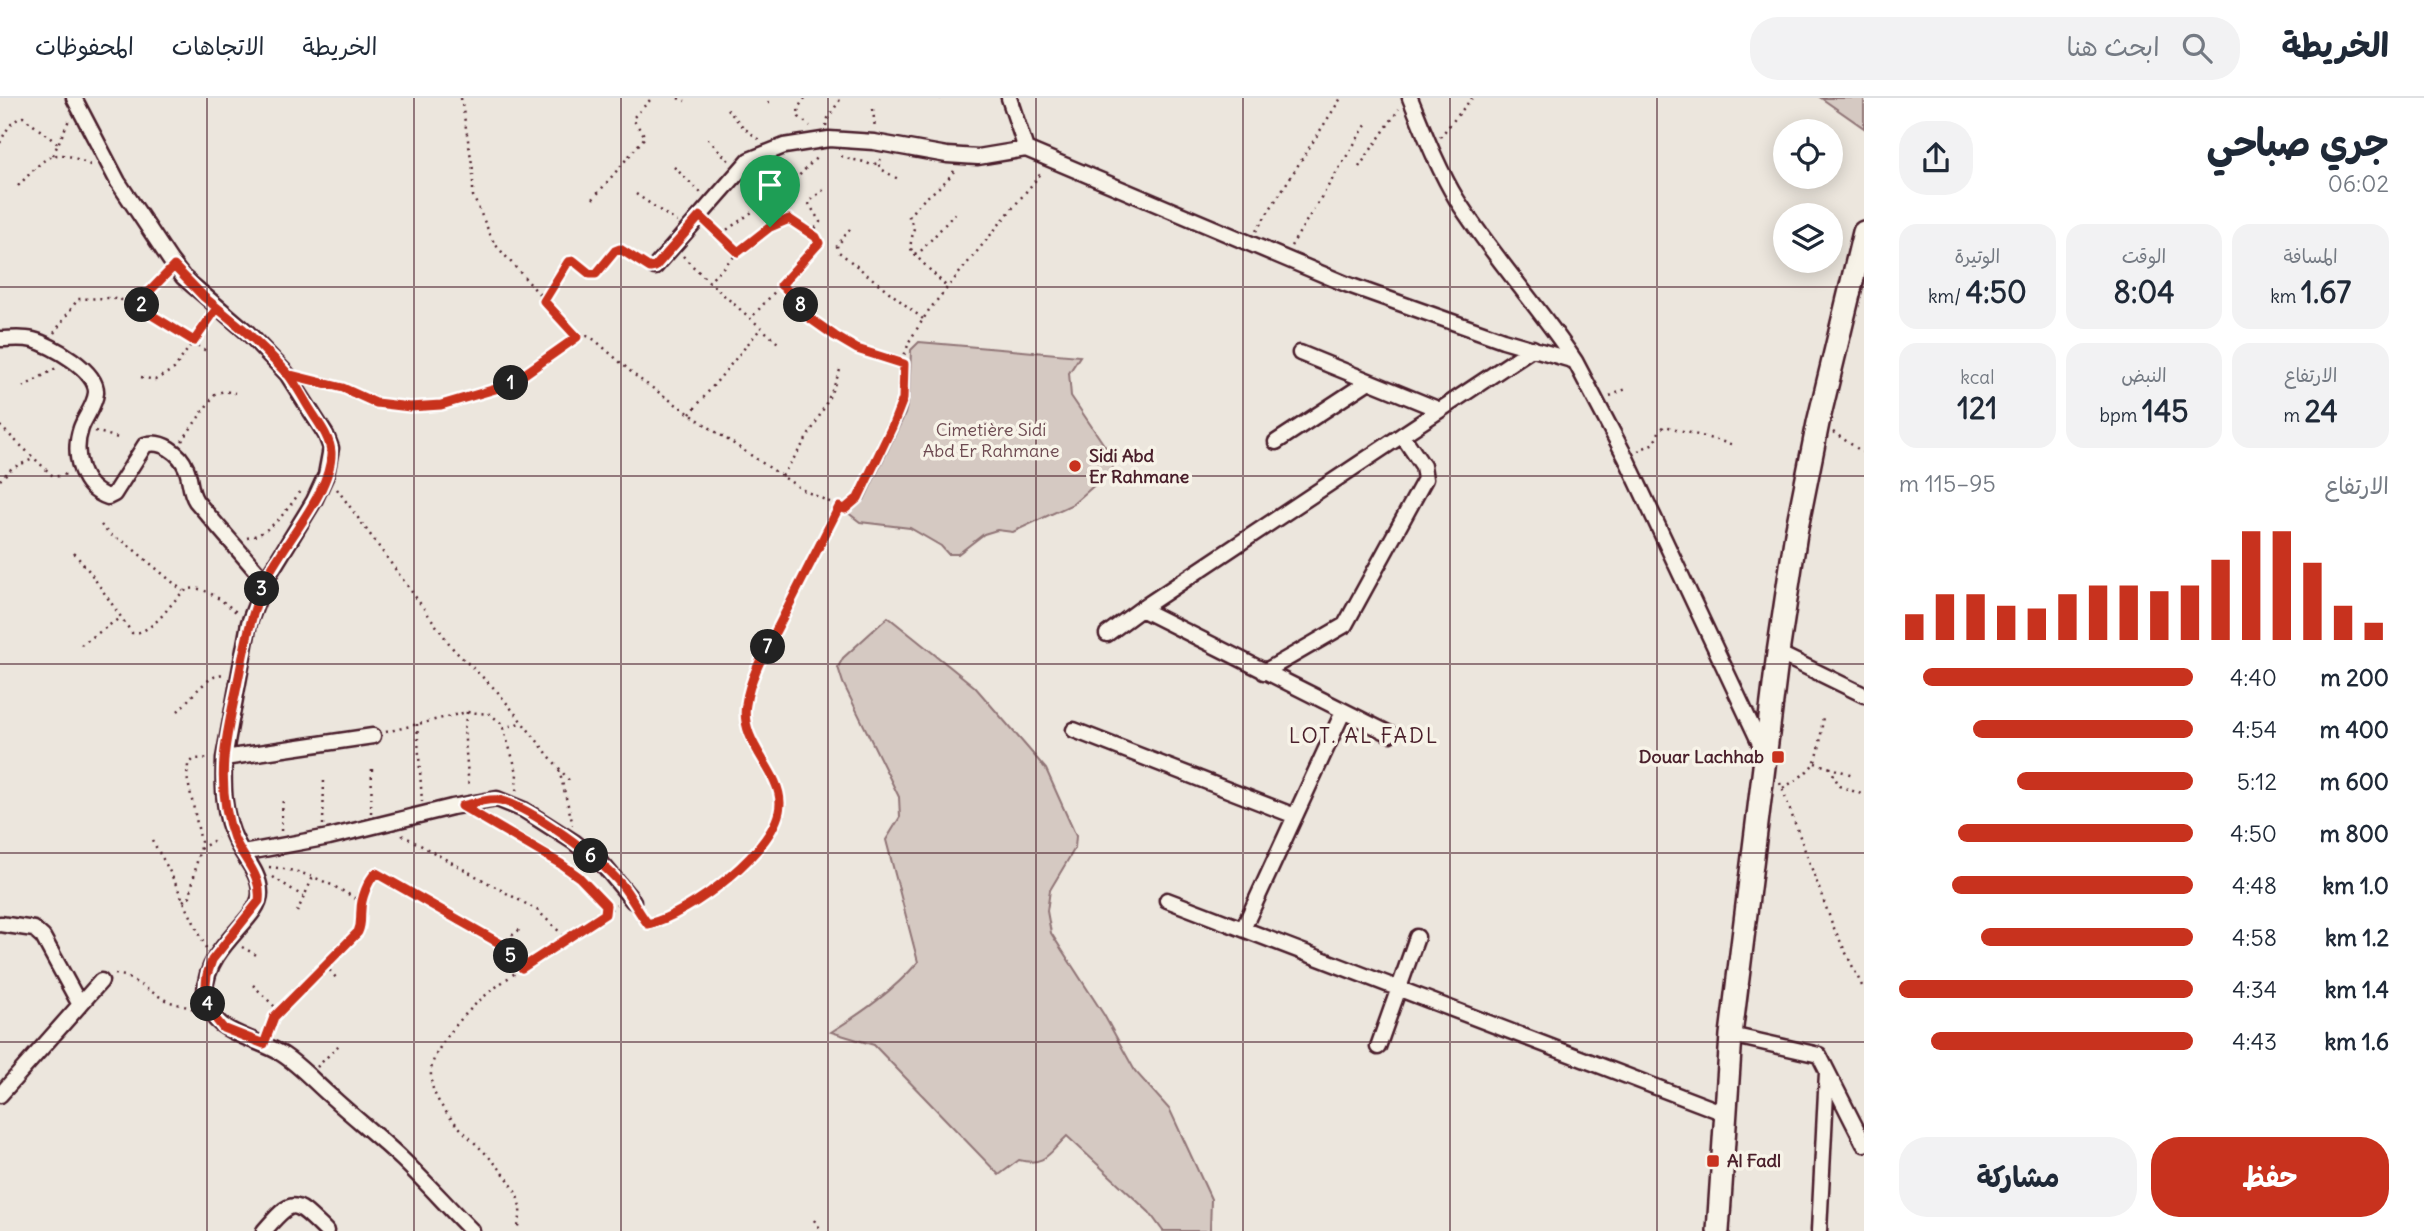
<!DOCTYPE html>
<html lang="ar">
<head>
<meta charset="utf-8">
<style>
	:root { --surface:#fff; --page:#f2f2f3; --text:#1f2937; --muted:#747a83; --line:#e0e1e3; --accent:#c8321e }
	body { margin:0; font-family:Delius,"Playpen Sans Arabic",sans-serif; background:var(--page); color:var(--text); direction:rtl; height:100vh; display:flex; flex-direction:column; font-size:26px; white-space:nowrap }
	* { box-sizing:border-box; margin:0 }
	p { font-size:23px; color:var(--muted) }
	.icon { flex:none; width:38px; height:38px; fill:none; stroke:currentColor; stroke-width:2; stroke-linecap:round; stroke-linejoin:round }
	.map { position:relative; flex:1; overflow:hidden; direction:ltr }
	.side { display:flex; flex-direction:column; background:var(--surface); width:560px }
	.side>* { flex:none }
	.fabs { position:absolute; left:1773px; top:21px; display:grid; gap:14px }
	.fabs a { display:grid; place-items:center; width:70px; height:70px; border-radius:50%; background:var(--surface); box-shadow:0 4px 18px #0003; font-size:35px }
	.pin { position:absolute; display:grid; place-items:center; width:60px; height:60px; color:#fff; margin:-72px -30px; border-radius:50% 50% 50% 0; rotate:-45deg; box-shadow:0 0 7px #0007 }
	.pin .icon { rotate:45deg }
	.km { position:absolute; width:35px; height:35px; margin:-18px; border-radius:50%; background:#222; color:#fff; font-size:19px; line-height:35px; text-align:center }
	.round { display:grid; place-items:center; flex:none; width:74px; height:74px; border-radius:28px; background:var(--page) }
	.head { display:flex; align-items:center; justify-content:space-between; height:119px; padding:0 35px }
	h1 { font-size:38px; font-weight:700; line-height:52px }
	.stats { display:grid; grid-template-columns:repeat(3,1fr); gap:10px; height:119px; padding:7px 35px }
	.stats div { display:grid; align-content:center; border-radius:18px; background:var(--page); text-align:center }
	.stats b { font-size:30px; font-weight:700 }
	.stats small { font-size:19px; font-weight:400 }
	.stats p { font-size:19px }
	.chart { height:196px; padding:14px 35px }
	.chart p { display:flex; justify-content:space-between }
	.chart svg { width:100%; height:126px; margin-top:7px; stroke:var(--accent); stroke-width:6 }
	.primary-button { display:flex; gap:14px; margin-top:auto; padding:14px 35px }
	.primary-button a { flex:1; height:80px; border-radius:28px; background:var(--accent); color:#fff; font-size:28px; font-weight:700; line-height:80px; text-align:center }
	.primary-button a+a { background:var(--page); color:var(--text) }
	ul { padding:0 35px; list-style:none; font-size:23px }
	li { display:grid; grid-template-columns:112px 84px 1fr; align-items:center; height:52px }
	li i { height:18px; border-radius:9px; background:var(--accent) }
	header { display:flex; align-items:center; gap:42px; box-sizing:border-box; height:98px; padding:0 35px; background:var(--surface); border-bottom:2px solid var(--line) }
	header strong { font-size:33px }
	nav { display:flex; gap:38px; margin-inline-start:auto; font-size:24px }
	.search { width:490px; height:63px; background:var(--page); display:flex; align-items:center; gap:18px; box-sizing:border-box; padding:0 24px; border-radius:28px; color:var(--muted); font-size:26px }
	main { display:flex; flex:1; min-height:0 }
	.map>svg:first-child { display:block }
	.green { fill:#d5c9c2; stroke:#907476; stroke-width:2 }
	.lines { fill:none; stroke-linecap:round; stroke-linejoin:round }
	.street-casing { stroke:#4a1f2b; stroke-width:19 }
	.secondary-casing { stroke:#4a1f2b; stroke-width:26 }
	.path { stroke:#4a1f2b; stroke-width:2.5; stroke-dasharray:2 5; stroke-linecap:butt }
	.street { stroke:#f7f3e8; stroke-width:14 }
	.secondary { stroke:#f7f3e8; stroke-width:21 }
	.route-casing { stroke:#fff; stroke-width:14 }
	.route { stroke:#c8321e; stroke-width:9 }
	.grid { fill:none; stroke:#4a1f2b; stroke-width:2; stroke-opacity:0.55 }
	.poi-dot { fill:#c8321e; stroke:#f7f3e8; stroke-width:2.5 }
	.labels { text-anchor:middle; stroke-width:7; stroke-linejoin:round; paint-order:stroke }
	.park-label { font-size:18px; fill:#6d4a51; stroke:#f7f3e8 }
	.poi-label { font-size:18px; font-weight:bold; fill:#4a1f2b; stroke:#f7f3e8; text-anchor:start }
	.quarter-label { font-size:21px; letter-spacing:2px; fill:#4a1f2b; stroke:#f7f3e8 }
</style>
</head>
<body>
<header>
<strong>الخريطة</strong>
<div class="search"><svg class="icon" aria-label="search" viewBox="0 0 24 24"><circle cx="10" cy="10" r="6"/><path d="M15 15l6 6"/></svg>ابحث هنا</div>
<nav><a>الخريطة</a><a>الاتجاهات</a><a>المحفوظات</a></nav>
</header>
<main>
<section class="side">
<div class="head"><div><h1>جري صباحي</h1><p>06:02</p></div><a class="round"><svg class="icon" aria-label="share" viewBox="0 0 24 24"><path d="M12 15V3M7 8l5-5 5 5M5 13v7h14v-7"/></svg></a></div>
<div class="stats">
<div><p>المسافة</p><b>1.67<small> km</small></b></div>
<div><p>الوقت</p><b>8:04</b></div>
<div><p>الوتيرة</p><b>4:50<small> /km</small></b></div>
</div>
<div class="stats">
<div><p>الارتفاع</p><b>24<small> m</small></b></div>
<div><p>النبض</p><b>145<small> bpm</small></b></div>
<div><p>kcal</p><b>121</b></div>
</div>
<div class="chart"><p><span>الارتفاع</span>95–115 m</p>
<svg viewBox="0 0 160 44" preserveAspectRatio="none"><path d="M5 44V35M15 44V28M25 44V28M35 44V32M45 44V33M55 44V28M65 44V25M75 44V25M85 44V27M95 44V25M105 44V16M115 44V6M125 44V6M135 44V17M145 44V32M155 44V38"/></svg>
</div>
<ul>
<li><b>200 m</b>4:40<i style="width:92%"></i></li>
<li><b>400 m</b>4:54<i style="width:75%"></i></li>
<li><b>600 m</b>5:12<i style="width:60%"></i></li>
<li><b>800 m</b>4:50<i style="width:80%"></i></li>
<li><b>1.0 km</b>4:48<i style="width:82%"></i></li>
<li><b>1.2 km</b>4:58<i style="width:72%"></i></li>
<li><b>1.4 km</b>4:34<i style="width:100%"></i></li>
<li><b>1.6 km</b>4:43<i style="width:89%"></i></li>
</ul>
<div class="primary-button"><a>حفظ</a><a>مشاركة</a></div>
</section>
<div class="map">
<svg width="1864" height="1133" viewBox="0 0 1864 1133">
	<rect width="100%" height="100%" fill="#ece6dd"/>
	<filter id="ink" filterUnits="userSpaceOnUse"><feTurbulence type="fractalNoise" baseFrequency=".0143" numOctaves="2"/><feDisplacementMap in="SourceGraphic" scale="14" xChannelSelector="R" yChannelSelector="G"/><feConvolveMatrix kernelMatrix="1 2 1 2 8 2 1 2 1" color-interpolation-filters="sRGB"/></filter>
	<g filter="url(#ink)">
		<path class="green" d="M1821,0H1864V30Z
			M919,244L1080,258L1069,275L1071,298L1113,360V371L1073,406L1013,434L997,432L984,436L958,456H948L941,448L910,430L860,424L847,414L864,402L905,316L909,299L911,252Z
			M888,519L975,589L1046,671L1076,738L1075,750L1050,792L1047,813L1051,835L1104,917L1135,973L1170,1012L1211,1101L1210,1133H1163L1149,1114L1067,1038C1050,1054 1045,1069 1019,1062L999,1077L874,947L831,934C863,914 893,893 918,864L886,742L900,719L899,699L843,585L838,569L843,560Z"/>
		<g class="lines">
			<defs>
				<path id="street" d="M74,0L118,84L170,162L183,179L248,235L287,276L326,337L331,350L326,377L314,403L265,483L249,525L224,660C223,687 223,718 236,743C244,760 260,775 260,795C260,822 206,847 205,894C205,935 254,938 282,956C301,968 317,987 334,1001C356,1021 380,1040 402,1061C426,1084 448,1109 472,1133
					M1009,0L1026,51L1346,186L1503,242L1575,263L1626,360L1764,654
					M1410,0C1424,34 1438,71 1457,102C1493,159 1538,207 1575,263
					M655,169L749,62L784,48L829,41L874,44L947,57L978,59L1026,51
					M0,241C11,241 22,239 33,242C52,247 98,273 96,295C95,307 85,319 81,330C72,356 81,390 108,399L114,396L145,347C161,341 180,355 186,370C191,381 189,393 196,403L265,483
					M1300,255L1440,312
					M1276,344L1369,283
					M1141,511L1533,250
					M1107,536L1141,511L1390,636
					M1778,555L1864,597
					M1264,574L1345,527L1425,381L1423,368L1402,337
					M1074,632L1295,718
					M224,660L373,638
					M243,755L329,739L452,709L497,701L524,712L574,744L605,769L633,803
					M1167,802L1724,1015
					M0,826L34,831L43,839L80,907
					M1243,831L1343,614
					M1731,937L1819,957L1864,1046
					M1378,949L1417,839
					M0,997L101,883
					M264,1133C294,1098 294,1102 326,1133
					M1819,1133L1827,974"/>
				<path id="secondary" d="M1718,1133L1731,937L1778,555L1796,435L1818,325L1864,134"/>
			</defs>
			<use href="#street" class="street-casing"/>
			<use href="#secondary" class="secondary-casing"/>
			<path class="path" d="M461,0L473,72V98L494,145L577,239
				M678,0L685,3
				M805,0L798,10L799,19L810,28
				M940,0H941
				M768,5L772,0
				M727,11L744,30L760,42
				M873,11L875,31
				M826,28L827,22L841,0
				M1440,39L1472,0
				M708,41L729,63
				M0,45C6,33 10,23 23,19L58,46
				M53,57L69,22
				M841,58C851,63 860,61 871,67L878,65
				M881,61L878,65L881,71L898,81
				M674,69L701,95
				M1359,69L1399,11
				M954,73C942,91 920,100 909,119L914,130L910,149L914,156L920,154L958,112
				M18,88C49,56 52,47 94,69
				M636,96L677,124
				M593,101L645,39C641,31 636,28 633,20L652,0
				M710,128L721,136L789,88L819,57
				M850,131L837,148L839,154L923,221
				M1256,133L1341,0
				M721,136L738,154
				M811,136L820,124L808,104L827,89
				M1291,148L1366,27
				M914,156L946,188
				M683,158C713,190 747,216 779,246
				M708,185C720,172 773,117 789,122C794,123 799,128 803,131C810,135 816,138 819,145L751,220
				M781,187L799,202L808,219L835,238L857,251L904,266
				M138,200L150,216L206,253
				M544,203L568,165L574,163L590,176H596L615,153L620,151L643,166
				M54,235L78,201L108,200L130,203L147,196L165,178
				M141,279L155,282L174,271L209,221
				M308,281L343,290L376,305L410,308L441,307L509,287L577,239L587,238L595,242L638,280L716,334L803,392L845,411L858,400L903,301L904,258L910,242L929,212L1043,73
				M23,289L58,269
				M1610,298L1626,291
				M690,316L761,230
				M0,328L54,379L67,376
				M95,333L118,340
				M1833,334L1864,355
				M182,343L215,296L224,293L235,295
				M1638,353L1654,345L1660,332L1665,328L1734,347
				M782,378C805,344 827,310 840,272
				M0,382L12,370L33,361
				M337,391L454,552L497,593L571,685
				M101,427L109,436L126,445L183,493
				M247,440C273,435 288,410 303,390
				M74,455L89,473L132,535C141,535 145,532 152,527C164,518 171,505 182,495C199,480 225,506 239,516
				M81,547L121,519
				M178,613C190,601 207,577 224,576
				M467,614L464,631L469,690
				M417,626L422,704
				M503,630L520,625
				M386,634L467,614L490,616L502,626L517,674L516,695
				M1815,665L1853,677
				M1830,669L1839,688L1864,697
				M559,672L573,727
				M1780,685L1833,828L1864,892
				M1783,690C1822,667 1818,661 1823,618
				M371,715L372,669
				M480,718L561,766L579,779L606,807L605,816C553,856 490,880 450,935C441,947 430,962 431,978C431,1032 543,1074 516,1133
				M323,727L324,681
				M281,733L283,700
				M402,737L537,812L567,841
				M152,742L168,770L206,850
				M200,751L218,740
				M269,769C304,772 334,786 362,805
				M273,779L304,799
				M183,803L190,798L201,744L187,679L188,667L194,661L211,660
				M297,814L313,779
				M639,815L648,826C689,817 779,750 780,705C780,674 740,646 746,606C750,579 766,552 779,528C799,488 819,449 839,409
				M605,816L616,807
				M501,846L523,829
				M242,849L260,859
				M325,867L338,882
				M115,876L125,878L167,903L194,911
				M253,887L280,914
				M268,933L274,920L358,834C362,825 360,821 361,812C361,801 368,782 376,775L501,846L522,870
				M317,969L339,947
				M814,1122L822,1133"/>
			<use href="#street" class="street"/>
			<use href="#secondary" class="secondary"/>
		</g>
	</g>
	<g class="lines" filter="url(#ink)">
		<defs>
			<path id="route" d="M770,129L738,154L700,118L655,169L650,170L620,151L615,153L596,176H590L574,163L568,164L544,203L577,239L509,287L441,307L410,309L376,305L343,290L287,276L248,235L204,199L174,168L147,196L138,200L150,216L194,243L217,210C242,230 267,251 287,275C297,287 304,303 313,316C320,327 330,340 331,354C333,393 280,449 264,485C250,518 244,553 237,588C232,612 226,637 224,661C222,687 225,716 234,740C244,763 262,776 259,803L212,862L207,877L205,897L211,915L223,930L264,946L274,919L358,834C362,825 360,821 361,812C361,801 368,782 376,775L501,846L522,870L605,816L606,807L579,779L561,766L462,708C473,705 489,700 500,702C533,711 598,759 621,786C631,798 638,814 648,826C689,817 780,750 780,705C780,672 739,645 746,606C750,578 766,552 779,527C799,488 819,448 839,409L845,411L858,400L892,329L903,301L904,266L857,251L835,238L808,219L799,202L781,187L819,145L816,139L789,121L770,129"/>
		</defs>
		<use href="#route" class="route-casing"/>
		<use href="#route" class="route"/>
	</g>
	<path class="grid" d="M207,0V1133M414,0V1133M621,0V1133M828,0V1133M1036,0V1133M1243,0V1133M1450,0V1133M1657,0V1133M0,189H1864M0,378H1864M0,566H1864M0,755H1864M0,944H1864"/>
	<g class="poi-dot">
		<circle cx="1075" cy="368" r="7"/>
		<rect x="1771" y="652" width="14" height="14" rx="3.5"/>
		<rect x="1706" y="1056" width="14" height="14" rx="3.5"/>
	</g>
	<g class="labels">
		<g class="park-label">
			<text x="991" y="338">Cimetière Sidi<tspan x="991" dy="21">Abd Er Rahmane</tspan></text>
		</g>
		<g class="poi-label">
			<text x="1089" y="364">Sidi Abd<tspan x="1089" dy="21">Er Rahmane</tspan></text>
			<text x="1764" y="665" text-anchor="end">Douar Lachhab</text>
			<text x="1727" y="1069">Al Fadl</text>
		</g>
		<g class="quarter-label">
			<text x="1364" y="645">LOT. AL FADL</text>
		</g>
	</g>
</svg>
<div class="fabs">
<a><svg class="icon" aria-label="locate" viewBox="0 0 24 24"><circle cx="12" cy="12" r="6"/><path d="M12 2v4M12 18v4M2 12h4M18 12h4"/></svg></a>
<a><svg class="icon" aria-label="layers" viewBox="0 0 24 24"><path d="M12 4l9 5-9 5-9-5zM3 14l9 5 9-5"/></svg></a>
</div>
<div class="pin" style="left:770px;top:129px;background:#1e9e55"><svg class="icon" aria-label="arrive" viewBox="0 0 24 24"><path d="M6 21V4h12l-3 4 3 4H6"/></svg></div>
<b class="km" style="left:511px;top:285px">1</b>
<b class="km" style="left:142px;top:207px">2</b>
<b class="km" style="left:262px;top:491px">3</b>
<b class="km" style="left:208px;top:906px">4</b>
<b class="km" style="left:511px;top:858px">5</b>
<b class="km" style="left:591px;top:758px">6</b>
<b class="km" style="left:768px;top:549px">7</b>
<b class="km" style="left:801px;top:207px">8</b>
</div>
</main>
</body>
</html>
